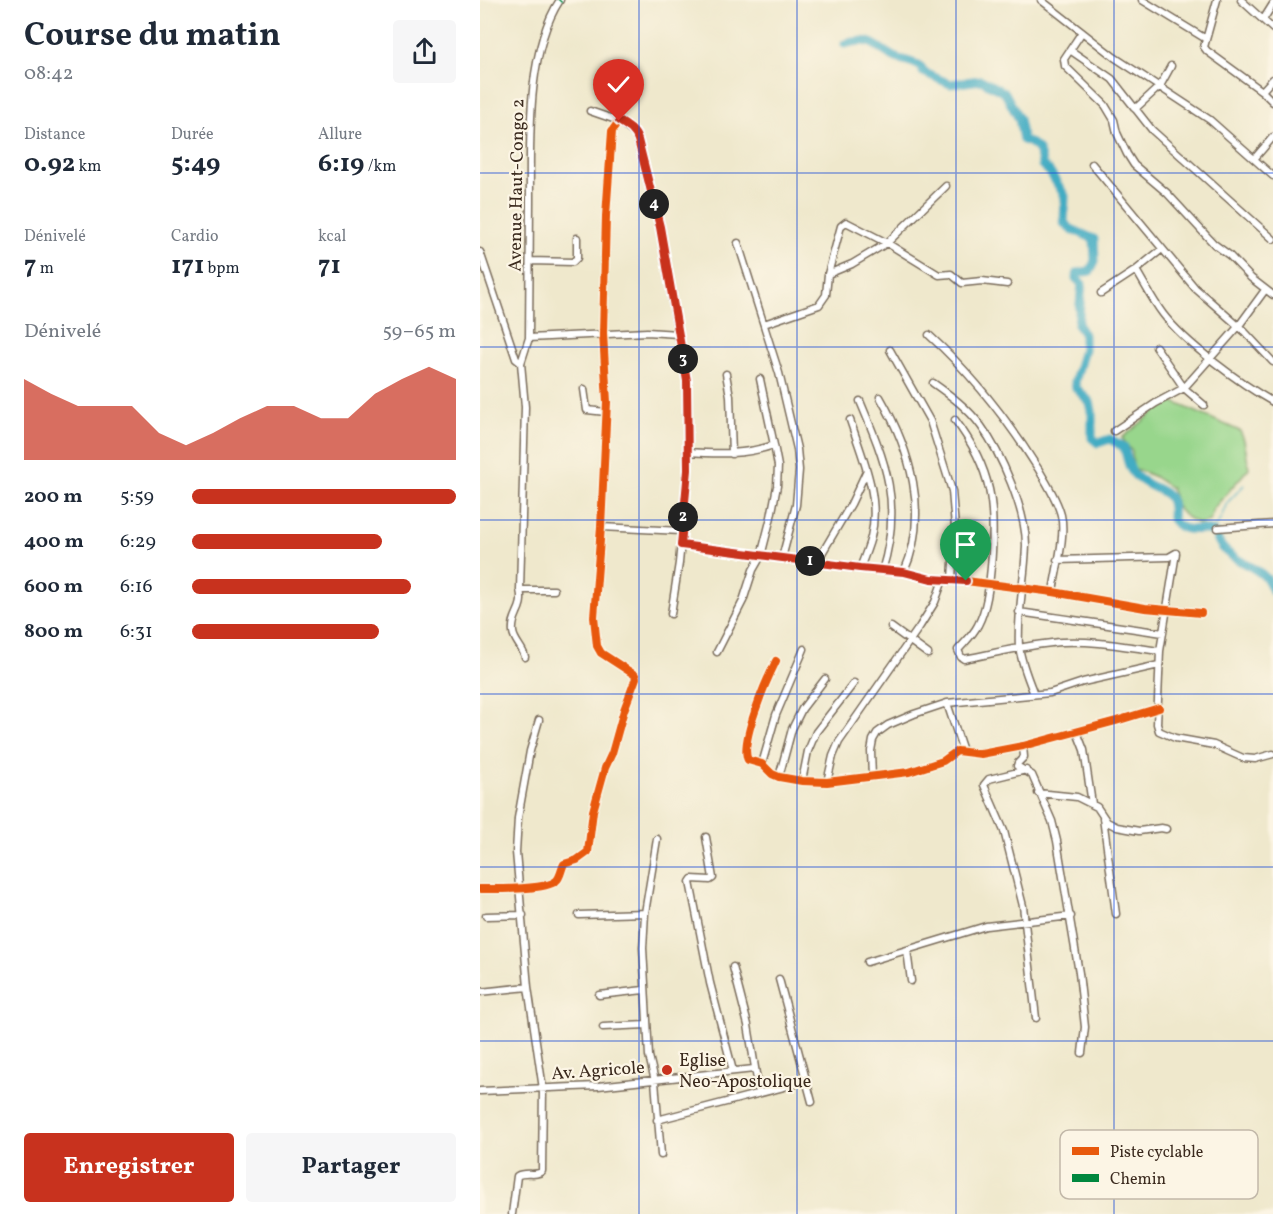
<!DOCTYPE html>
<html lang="fr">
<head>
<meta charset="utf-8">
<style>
	:root { --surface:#fff; --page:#f6f6f7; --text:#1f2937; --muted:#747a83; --accent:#c8321e }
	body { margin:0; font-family:Vollkorn,serif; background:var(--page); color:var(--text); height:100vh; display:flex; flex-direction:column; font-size:22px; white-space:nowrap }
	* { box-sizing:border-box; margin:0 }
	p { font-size:20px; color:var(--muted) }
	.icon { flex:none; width:33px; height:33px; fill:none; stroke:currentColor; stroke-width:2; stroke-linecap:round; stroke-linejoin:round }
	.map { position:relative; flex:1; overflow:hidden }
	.details { display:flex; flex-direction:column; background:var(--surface); width:480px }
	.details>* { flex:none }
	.pin { position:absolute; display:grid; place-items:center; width:51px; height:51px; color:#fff; margin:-62px -26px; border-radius:50% 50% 50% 0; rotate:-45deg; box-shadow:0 0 6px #0007 }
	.pin .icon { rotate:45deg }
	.km { position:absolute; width:30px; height:30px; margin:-15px; border-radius:50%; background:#222; color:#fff; font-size:16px; line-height:30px; text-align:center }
	.round { display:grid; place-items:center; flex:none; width:63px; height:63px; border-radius:6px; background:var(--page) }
	.summary { display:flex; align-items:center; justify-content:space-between; height:102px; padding:0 24px }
	h1 { font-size:33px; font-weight:700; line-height:45px }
	.figures { display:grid; grid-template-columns:repeat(3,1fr); gap:9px; height:102px; padding:6px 24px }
	.figures div { display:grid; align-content:center }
	.figures b { font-size:26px; font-weight:700 }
	.figures small { font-size:16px; font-weight:400 }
	.figures p { font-size:16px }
	.chart { height:168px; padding:12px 24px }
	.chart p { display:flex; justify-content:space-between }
	.chart svg { width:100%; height:108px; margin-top:6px; fill:var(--accent); opacity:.7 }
	.button { display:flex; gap:12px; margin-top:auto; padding:12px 24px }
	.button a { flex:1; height:69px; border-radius:6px; background:var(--accent); color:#fff; font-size:24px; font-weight:700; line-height:69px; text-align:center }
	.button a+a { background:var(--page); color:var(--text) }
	ul { padding:0 24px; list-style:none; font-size:20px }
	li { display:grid; grid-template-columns:96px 72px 1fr; align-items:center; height:45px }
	li i { height:15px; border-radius:8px; background:var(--accent) }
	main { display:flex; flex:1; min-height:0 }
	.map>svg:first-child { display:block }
	.green { fill:#98d68c; stroke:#6a8055; stroke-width:1.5 }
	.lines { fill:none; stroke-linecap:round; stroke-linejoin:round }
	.stream { stroke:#43acc3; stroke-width:1.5 }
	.river { stroke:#43acc3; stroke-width:9 }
	.street-casing { stroke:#7a6c5b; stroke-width:9 }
	.street { stroke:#fff; stroke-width:6 }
	.quiet { stroke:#00873e; stroke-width:6; stroke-dasharray:12 6; stroke-linecap:butt }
	.cycleway-casing { stroke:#fcf5e5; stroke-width:11 }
	.cycleway { stroke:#e8590c; stroke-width:8 }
	.route-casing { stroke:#fff; stroke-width:12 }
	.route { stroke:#c8321e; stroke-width:8 }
	.grid { fill:none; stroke:#1d4ed8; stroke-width:1.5; stroke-opacity:0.55 }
	.poi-dot { fill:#c8321e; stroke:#fcf5e5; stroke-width:2 }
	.labels { text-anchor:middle; stroke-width:4.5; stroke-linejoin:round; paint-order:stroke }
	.street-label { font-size:18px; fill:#3b2a1e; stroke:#fcf5e5 }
	.poi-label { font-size:18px; fill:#3b2a1e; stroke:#fcf5e5; text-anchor:start }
	.key { fill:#fcf5e5; stroke:#c2b8a9; stroke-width:1.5 }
	.key-label { font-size:16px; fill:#3b2a1e }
</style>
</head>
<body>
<main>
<section class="details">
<div class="summary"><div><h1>Course du matin</h1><p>08:42</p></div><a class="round"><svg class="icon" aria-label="share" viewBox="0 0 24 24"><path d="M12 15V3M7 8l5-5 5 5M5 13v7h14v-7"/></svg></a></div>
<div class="figures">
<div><p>Distance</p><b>0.92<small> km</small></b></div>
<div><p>Durée</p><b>5:49</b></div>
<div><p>Allure</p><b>6:19<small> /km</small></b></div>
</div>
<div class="figures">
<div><p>Dénivelé</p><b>7<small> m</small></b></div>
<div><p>Cardio</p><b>171<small> bpm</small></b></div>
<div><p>kcal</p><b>71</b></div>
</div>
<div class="chart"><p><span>Dénivelé</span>59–65 m</p>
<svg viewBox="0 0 160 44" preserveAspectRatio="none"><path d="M0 44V11L10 17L20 22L30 22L40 22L50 33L60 38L70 33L80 27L90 22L100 22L110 27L120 27L130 17L140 11L150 6L160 11V44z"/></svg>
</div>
<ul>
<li><b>200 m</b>5:59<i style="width:100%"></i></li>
<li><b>400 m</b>6:29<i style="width:72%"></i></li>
<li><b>600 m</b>6:16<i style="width:83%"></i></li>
<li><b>800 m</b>6:31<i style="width:71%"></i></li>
</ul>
<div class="button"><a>Enregistrer</a><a>Partager</a></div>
</section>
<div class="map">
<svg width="793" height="1214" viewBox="0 0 793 1214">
	<rect width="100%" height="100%" fill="#fcf5e5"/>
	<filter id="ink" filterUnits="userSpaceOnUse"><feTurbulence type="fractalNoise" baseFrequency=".0167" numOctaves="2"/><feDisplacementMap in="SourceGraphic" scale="12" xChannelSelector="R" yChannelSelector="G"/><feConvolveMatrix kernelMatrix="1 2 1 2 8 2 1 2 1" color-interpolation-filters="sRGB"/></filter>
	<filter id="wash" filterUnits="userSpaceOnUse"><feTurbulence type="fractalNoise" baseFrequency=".008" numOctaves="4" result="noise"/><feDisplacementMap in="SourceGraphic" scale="24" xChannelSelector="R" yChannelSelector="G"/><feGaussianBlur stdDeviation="1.35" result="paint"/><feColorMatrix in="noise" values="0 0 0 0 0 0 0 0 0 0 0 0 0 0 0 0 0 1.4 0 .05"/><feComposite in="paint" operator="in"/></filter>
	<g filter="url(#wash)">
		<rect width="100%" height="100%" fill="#efe8cc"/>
		<path class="green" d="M689,400L760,431L764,440L769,468L733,509L730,521L719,524C699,514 696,510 691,488L673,476L653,468L652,452L642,438Z"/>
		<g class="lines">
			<path class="stream" d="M731,531L739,522L747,503L764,485"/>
			<path class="river" d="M365,44C397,35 396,51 419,59C427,61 433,62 441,67L443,72L470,84L501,80L525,93L539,119L543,140C556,144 561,151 562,165L569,171L585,196L584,223L589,228L614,239L615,261L610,271L598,273L596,278L602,284L598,325L604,335V349L595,382L596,388L610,402L612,411V438L618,443L630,439L644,447C647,457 648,470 657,477C676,494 695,485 692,519C705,538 721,523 736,534C742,560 770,561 786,578C789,581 791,586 793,591"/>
		</g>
	</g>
	<g filter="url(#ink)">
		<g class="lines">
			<defs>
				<path id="street" d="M561,0L634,57L730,120L793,176
					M662,0L726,39
					M737,0L724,47L727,51L782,91L793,102
					M761,0L793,29
					M783,20L793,4
					M602,32L584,59L585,66L625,105L634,120L637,133L647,154L654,165L687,193L734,244L749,255L771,278L793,295
					M590,50L632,79L672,130L793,239
					M782,91L793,79
					M655,109L680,86L691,66
					M110,111L139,121L156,135L180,227L198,334
					M774,159L793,137
					M612,164L715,288L764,331L793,362
					M258,243L299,373L317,449L319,470L316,505L302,558
					M0,252L36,359L41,363
					M50,261L93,262L97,258V238
					M656,270C665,285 673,301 683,314C705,343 761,384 793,402
					M348,274L361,226L366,222L407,243L459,275L471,274L482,283L502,281L527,284
					M621,293L656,270L682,249
					M284,324L339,305L346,295L348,274L372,264L407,243L466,186
					M449,335C493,375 528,420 559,470C567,484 577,499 581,515C586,536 576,569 573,592
					M49,338C49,292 50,247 50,201C50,142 46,51 80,0
					M676,347L704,388L724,405
					M410,350L450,421L467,475L472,491L475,527L472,580
					M246,374L250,396L252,454
					M453,383C470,395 488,408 501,426C521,453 546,511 546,545C545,579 537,612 539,646C541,662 548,679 554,694
					M104,389L107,410L126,412
					M400,397C430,449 450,514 424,572
					M380,401C406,463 423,504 402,571
					M370,420C382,456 401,498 391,537C388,548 384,558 380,568
					M475,420C513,470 516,507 511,567C509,587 507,608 498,625C493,635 485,642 478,650L481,657L484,659C517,653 549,644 582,642C614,640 648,647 680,651
					M634,431L676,403L704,388L758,327L785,290
					M207,452C238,454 265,455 294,445
					M121,527L201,531
					M738,528L793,524
					M201,545L402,571L424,572L451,579L486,581L573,592L665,608L721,613
					M577,560L689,557L696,553L680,651L677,724L679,731L695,738L734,745L763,758L775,759L793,754
					M334,561L341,555L371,504L386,472
					M40,590H74
					M539,612L683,633
					M411,627L448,654
					M237,652L263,601L273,570L281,556L291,517L297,486L298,466L294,445L280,379
					M45,657C43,648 34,641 33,632C31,614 45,610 40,590L45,407L41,363L49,338L167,332L198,334L207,381L208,470L199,563L191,614
					M296,661C287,679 259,743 268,760L282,764L292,774L299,777L322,781L347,782L429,772L463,761L477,751L501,754L543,746L636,721L679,708
					M467,703L483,751
					M597,732L604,750L612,804
					M543,746L544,757L538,763L537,766L552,775L572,821L577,841L599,973L605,1027L602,1053
					M282,764L296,715L324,649
					M546,770L509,779L504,785L524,831L543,906L556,1018
					M299,777L312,729L322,709L345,679
					M392,777L391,751L393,740L397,733L408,725L434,714L467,703L570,693L603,682L679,665
					M322,781L328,751L336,732L374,683
					M347,782L353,756L359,742L440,626L455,602L463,580
					M558,793L597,797L617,807L627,822L637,827L659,831L681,828L686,829
					M623,818L636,914
					M226,837L233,878L230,880L212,879L210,882L230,983L253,1071
					M177,839L165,913L163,948L169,1056L175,1081L181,1155
					M0,889C15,889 66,890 76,881C81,877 81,869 84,864L97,860L108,852L113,811L125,768L132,753L144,710L156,678L155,675L121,653L117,646L114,617L121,527L127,402L123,333L126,216L132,131L139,121
					M99,915L165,913
					M6,916L43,915
					M427,950L431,981
					M387,962L506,926L591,916
					M253,967L268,1025L279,1092
					M299,979L332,1102
					M0,992L48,987
					M119,995L164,990
					M123,1027L167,1025
					M0,1091L118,1086L274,1069
					M177,1120L327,1081
					M32,1214L37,1176C45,1171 56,1177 62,1171L63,1089L48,987L36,852L38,818L50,751L59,720"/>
			</defs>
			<use href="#street" class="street-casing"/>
			<use href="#street" class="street"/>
			<path class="quiet" d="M79,1L80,0"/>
			<defs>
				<path id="cycleway" d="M201,545L402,571L424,572L451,579L486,581L573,592L665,608L721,613
					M296,661C287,679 259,743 268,760L282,764L292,774L299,777L322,781L347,782L429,772L463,761L477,751L501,754L543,746L636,721L679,708
					M0,889C15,889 66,890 76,881C81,877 81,869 84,864L97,860L108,852L113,811L125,768L132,753L144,710L156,678L155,675L121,653L117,646L114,617L121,527L127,402L123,333L126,216L132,131L139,121"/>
			</defs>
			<use href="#cycleway" class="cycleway-casing"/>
			<use href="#cycleway" class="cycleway"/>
		</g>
	</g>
	<g class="lines" filter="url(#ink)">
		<defs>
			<path id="route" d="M139,121C147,126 155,130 158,140L180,227L207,381L208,470L201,545L380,568L424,572L451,579L486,581"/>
		</defs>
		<use href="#route" class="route-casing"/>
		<use href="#route" class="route"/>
	</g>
	<path class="grid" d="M159,0V1214M317,0V1214M476,0V1214M634,0V1214M0,173H793M0,347H793M0,520H793M0,694H793M0,867H793M0,1041H793"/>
	<circle class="poi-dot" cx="187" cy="1070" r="6"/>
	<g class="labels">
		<g class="street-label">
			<text transform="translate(36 185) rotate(-89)" y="6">Avenue Haut-Congo 2</text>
			<text transform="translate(118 1070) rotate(-4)" y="6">Av. Agricole</text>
		</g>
		<g class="poi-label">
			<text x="199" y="1066">Eglise<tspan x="199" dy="21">Neo-Apostolique</tspan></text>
		</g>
	</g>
	<rect x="580" y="1130" width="198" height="69" rx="9" class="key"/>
	<rect x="592" y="1147" width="27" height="8" fill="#e8590c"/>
	<rect x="592" y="1174" width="27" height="8" fill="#00873e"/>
	<g class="key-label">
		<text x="630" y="1157">Piste cyclable</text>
		<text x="630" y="1184">Chemin</text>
	</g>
</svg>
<div class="pin" style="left:486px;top:581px;background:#1e9e55"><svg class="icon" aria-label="arrive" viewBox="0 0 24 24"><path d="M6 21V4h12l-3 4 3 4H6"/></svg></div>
<div class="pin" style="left:139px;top:121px;background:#d93025"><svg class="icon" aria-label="check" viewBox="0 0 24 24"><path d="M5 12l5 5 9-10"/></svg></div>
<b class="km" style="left:330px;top:561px">1</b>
<b class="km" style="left:203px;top:517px">2</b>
<b class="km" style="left:203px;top:359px">3</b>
<b class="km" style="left:174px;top:204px">4</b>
</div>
</main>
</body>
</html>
